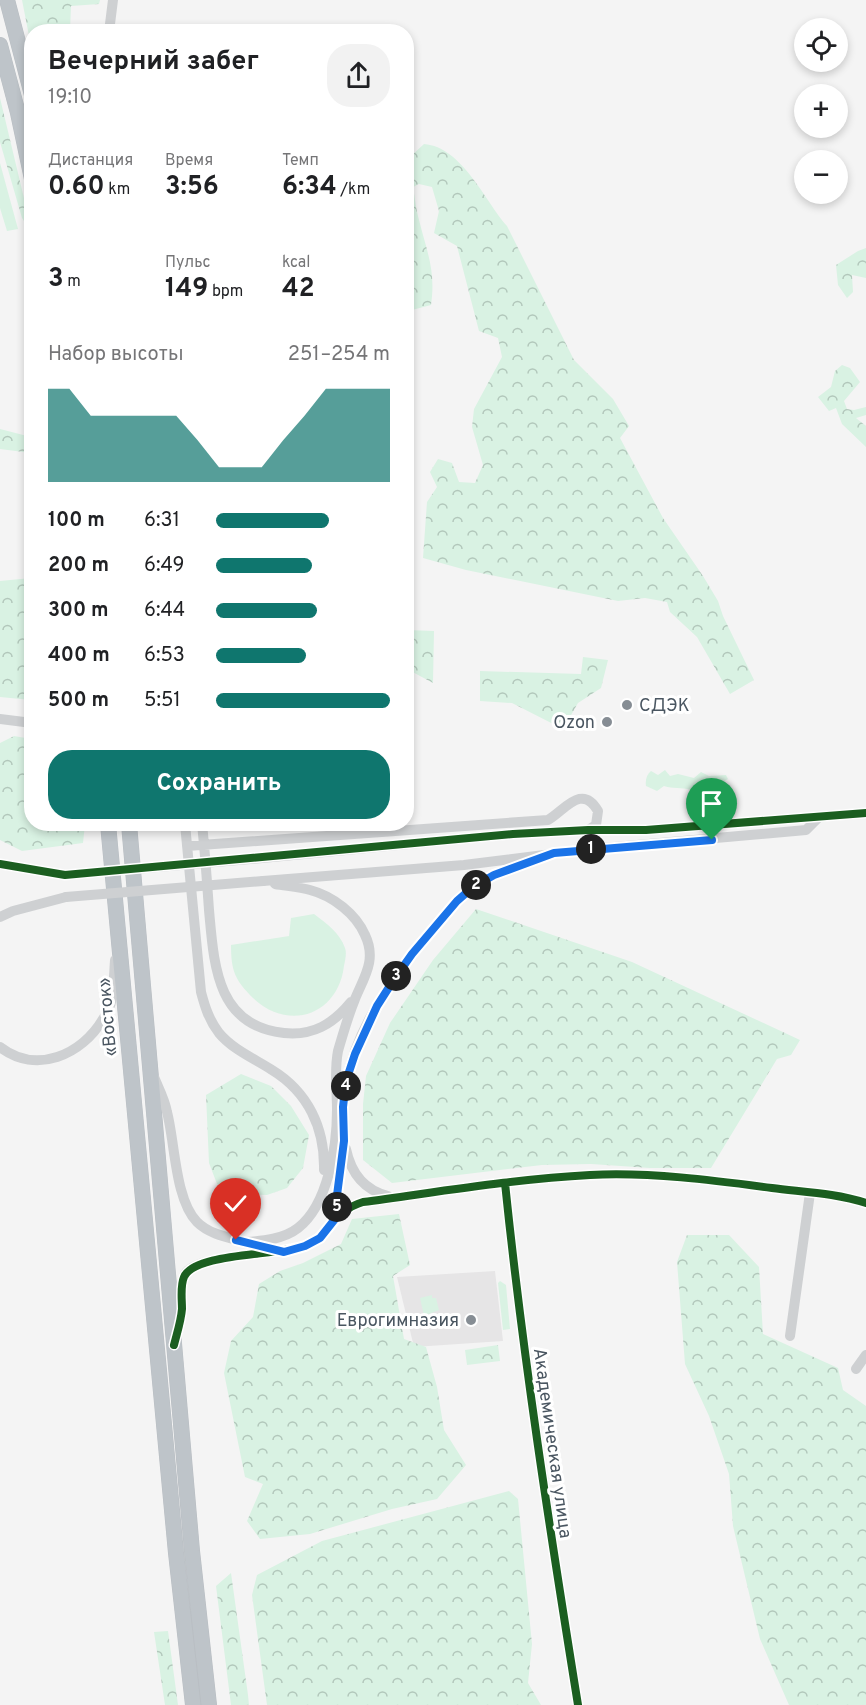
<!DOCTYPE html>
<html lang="ru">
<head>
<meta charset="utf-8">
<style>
	:root { --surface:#fff; --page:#f2f2f2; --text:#202124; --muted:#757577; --accent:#0f766e }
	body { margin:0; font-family:Overpass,sans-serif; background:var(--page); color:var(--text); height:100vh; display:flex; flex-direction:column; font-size:22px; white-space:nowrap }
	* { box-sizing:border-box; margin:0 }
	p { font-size:20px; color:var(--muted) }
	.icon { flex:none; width:33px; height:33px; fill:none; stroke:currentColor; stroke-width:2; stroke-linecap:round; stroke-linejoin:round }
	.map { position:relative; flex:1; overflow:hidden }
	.side { position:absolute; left:24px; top:24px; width:390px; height:807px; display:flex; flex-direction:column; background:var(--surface); border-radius:24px; box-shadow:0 3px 9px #0003 }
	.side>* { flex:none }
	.fabs { position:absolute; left:794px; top:18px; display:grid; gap:12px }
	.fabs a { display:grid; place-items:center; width:54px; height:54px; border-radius:50%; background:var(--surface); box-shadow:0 3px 9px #0003; font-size:30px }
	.pin { position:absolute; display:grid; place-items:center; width:51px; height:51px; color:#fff; margin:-62px -26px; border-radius:50% 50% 50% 0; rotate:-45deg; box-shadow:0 0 6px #0007 }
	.pin .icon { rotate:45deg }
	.km { position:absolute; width:30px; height:30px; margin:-15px; border-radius:50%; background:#222; color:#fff; font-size:16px; line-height:30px; text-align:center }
	.round { display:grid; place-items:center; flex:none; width:63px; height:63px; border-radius:24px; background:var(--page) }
	.headline { display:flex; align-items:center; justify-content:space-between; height:102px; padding:0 24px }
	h1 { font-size:27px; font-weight:700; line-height:45px }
	.stats { display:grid; grid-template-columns:repeat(3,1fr); gap:9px; height:102px; padding:6px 24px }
	.stats div { display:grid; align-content:center }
	.stats b { font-size:26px; font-weight:700 }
	.stats small { font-size:16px; font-weight:400 }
	.stats p { font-size:16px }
	.chart { height:168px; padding:12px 24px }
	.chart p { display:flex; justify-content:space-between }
	.chart svg { width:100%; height:108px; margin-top:6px; fill:var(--accent); opacity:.7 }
	.button { display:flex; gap:12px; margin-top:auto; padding:12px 24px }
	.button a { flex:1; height:69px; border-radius:24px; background:var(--accent); color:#fff; font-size:24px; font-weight:700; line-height:69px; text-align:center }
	ul { padding:0 24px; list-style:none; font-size:20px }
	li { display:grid; grid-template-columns:96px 72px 1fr; align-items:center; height:45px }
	li i { height:15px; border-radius:8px; background:var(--accent) }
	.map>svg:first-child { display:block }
	.education { fill:#e6e5e6 }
	.grass { fill:#d9f2e3 }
	.forest { fill:url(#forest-crowns) }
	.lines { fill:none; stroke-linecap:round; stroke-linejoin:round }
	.highway-casing { stroke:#b9bec3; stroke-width:16 }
	.minor { stroke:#ced0d2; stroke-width:10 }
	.highway { stroke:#bec4c9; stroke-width:15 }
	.minor-bridge { stroke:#ced0d2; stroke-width:10 }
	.cycleway-casing { stroke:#fff; stroke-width:11 }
	.cycleway { stroke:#1b5e20; stroke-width:8 }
	.route-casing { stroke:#fff; stroke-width:12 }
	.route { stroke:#1a73e8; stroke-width:8 }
	.poi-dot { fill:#868d94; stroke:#fff; stroke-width:2 }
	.labels { text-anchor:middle; stroke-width:6; stroke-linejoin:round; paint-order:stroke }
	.poi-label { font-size:18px; fill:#4a5661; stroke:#fff; text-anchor:end }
	.street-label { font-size:18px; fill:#4a5661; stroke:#fff }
</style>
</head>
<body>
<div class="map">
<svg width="866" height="1705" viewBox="0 0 866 1705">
	<defs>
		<pattern id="forest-crowns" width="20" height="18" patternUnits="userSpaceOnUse" patternTransform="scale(1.5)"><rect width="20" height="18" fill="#d9f2e3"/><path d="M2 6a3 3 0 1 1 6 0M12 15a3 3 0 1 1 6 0" fill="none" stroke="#b2c7bb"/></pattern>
	</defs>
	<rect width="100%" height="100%" fill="#f4f4f4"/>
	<path class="education" d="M495,1271L503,1341L414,1347L397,1277Z"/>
	<path class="grass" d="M0,163L18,229L7,231L0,208Z
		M665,770L670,776L678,774L694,778L701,772L709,776L726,775L728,779L718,785L701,784L691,790C681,787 673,789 664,786L657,791L646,786C645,780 647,774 651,771L658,775Z
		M314,914C326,923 340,933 345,948C347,953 345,961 344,966C338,1015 289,1032 253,998C235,980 231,971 231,945L289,936L291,918Z
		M500,1281L506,1285L510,1329L503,1330L498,1283Z
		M432,1295V1298H436L439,1310L424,1316L420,1298Z"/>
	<path class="forest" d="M22,0H100L99,4L71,6L70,31L32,32L31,46Z
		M0,98L29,219L26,224L22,218L0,142Z
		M424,144C462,147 485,201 507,226L574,360L613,399L629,426L620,438L663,518L703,576L718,601L723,616L754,680L730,694L697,637L670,612L667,602L645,598L618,601L466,570L423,558L427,502L437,487L430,472L438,459L452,463L459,482L475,483L483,465L472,427L474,409L502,357L498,338L479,331L457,246L434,233L439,211L432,187L419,184L413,187C415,198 416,210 419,220C427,252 436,271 431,305L412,310L407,309V158L411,156Z
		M866,248V278L852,275L853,292L847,298L838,285L836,265L858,251Z
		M842,365L850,368L860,382L844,401L847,409L854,410L866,407V415L856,418L866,426V447L842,424L836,408L829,411L818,397L831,387L835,371Z
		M0,429L31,437V453L0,449Z
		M31,578V700L0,697V581Z
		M407,630L434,631L433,683L407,669Z
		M583,657L608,660L601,688L578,703L563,729L512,703L480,701V671L581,674Z
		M14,736L31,739L32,824H85L83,843L22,851L0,840V743Z
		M476,909L632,962L800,1040L791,1055L777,1059L711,1168H650L591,1164L542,1165L392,1183L363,1160V1104L366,1076L390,1023L433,960Z
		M241,1074L271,1086L291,1106L309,1135L303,1168L287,1188L267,1195L239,1194L217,1184L209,1163L206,1095Z
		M399,1214L410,1265L393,1276L404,1339L426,1347L437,1387L444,1430L466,1465L437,1499L392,1509L310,1534L260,1539L247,1521L263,1484L245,1477L224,1373L231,1341L253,1317L259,1284L280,1271L303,1263L341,1244L352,1219Z
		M687,1235H729L759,1267L763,1334L838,1368L843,1390L866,1406V1705H789L760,1639L733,1526L729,1474L709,1416L685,1364L677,1262Z
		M498,1345L500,1361L467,1365L465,1350Z
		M509,1491L518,1499L532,1644L528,1683L541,1705H267L252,1595L257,1575L322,1541Z
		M231,1573L248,1695L249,1705H231L216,1586Z
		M168,1631L178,1705H165L154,1632Z"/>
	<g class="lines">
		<defs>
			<path id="highway" d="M7,0L32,95
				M0,45L18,113L32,179
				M108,824L176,1553L193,1705
				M129,824L192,1551L209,1705"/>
		</defs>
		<use href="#highway" class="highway-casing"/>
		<path class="minor" d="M109,32L113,0
			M0,719L32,723
			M185,824L201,992C205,1007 209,1020 219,1033C232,1049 255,1059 272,1070C308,1092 325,1128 324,1170
			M202,824C205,852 207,881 209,910C214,964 216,1026 284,1033C313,1036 333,1024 351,1002
			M187,846L548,820C565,810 582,783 598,811L596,825L588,830
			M262,858L513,834L588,830H646L866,813
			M0,864L65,875
			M263,881L464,865L592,849L806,830L819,817
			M0,917L13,911L66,897
			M0,1047C36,1075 82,1055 103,1019C106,1014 110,1008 111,1002C114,989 114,974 115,960
			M154,1077C159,1089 165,1100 167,1112C175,1142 175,1200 197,1222C211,1236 233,1238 252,1244
			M346,1149C351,1173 364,1190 388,1196
			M505,1183C523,1358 550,1531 578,1705
			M339,1214C332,1191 343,1166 344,1142C345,1122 342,1103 346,1083C357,1026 394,976 430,933C443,917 457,899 474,887C493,873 515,868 536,860
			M246,1242C263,1241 284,1239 298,1228C328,1205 337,1146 337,1110C337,1091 334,1071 338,1051C343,1034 348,1016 355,999C364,977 377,960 365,935C356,914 333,896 310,890C299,887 286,886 275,884
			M177,1333C178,1326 181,1318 181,1310C183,1299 179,1284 185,1274C198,1253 279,1256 305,1245C331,1235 334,1211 363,1202C438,1192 514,1179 590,1175C650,1172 712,1180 772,1188C803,1192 836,1193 866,1203
			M790,1336L810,1193
			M856,1369L866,1355"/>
		<use href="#highway" class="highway"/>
		<path class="minor-bridge" d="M65,875L262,858
			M66,897L263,881"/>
		<defs>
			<path id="cycleway" d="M0,864L65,875L513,834L588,830H646L866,813
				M505,1183C523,1358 550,1531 578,1705
				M174,1345C177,1333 181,1321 182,1309C182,1299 180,1286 184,1277C195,1252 279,1256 306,1245C332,1234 333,1211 363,1202C438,1192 514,1179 590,1175C650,1172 712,1180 772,1188C803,1192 836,1193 866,1203"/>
		</defs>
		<use href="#cycleway" class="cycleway-casing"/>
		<use href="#cycleway" class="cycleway"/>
	</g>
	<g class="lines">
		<defs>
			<path id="route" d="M236,1240L284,1252L305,1246L320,1238L339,1214L336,1203L344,1141L343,1107L346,1081L355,1054L377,1006L393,981L412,954L457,901L473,887L494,875L554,853L712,840"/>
		</defs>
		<use href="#route" class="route-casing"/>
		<use href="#route" class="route"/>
	</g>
	<g class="poi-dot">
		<circle cx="627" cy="705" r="6"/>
		<circle cx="607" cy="722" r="6"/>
		<circle cx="471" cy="1320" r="6"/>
	</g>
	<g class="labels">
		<g class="poi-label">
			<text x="639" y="711" text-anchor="start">СДЭК</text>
			<text x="595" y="728">Ozon</text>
			<text x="459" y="1326">Еврогимназия</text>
		</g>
		<g class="street-label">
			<text transform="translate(107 1017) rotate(-95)" y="6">«Восток»</text>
			<text transform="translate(553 1443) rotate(82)" y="6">Академическая улица</text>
		</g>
	</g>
</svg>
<div class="fabs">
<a><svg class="icon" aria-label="locate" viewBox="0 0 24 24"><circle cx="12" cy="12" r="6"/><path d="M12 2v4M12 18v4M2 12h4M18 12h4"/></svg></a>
<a>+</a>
<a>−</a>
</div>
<div class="pin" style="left:712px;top:840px;background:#1e9e55"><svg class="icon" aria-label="arrive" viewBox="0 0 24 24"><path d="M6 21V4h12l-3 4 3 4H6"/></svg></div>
<div class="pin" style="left:236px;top:1240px;background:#d93025"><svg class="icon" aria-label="check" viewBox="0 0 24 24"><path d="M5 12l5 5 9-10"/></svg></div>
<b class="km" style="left:591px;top:849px">1</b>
<b class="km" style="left:476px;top:885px">2</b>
<b class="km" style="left:396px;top:976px">3</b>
<b class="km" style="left:346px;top:1086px">4</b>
<b class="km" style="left:337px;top:1207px">5</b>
<section class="side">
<div class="headline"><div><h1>Вечерний забег</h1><p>19:10</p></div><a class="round"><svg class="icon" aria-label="share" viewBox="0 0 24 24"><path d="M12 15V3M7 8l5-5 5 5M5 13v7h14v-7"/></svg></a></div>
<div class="stats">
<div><p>Дистанция</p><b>0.60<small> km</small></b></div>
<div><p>Время</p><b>3:56</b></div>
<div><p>Темп</p><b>6:34<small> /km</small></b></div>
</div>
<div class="stats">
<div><b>3<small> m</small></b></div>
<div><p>Пульс</p><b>149<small> bpm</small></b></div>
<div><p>kcal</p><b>42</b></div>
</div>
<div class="chart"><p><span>Набор высоты</span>251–254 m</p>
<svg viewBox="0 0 160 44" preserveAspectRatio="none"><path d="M0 44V6L10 6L20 17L30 17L40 17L50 17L60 17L70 27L80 38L90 38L100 38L110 27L120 17L130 6L140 6L150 6L160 6V44z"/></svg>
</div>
<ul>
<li><b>100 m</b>6:31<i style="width:65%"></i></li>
<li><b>200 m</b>6:49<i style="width:55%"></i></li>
<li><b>300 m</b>6:44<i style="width:58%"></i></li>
<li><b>400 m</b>6:53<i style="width:52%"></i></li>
<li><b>500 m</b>5:51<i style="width:100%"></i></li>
</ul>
<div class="button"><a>Сохранить</a></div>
</section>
</div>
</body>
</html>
